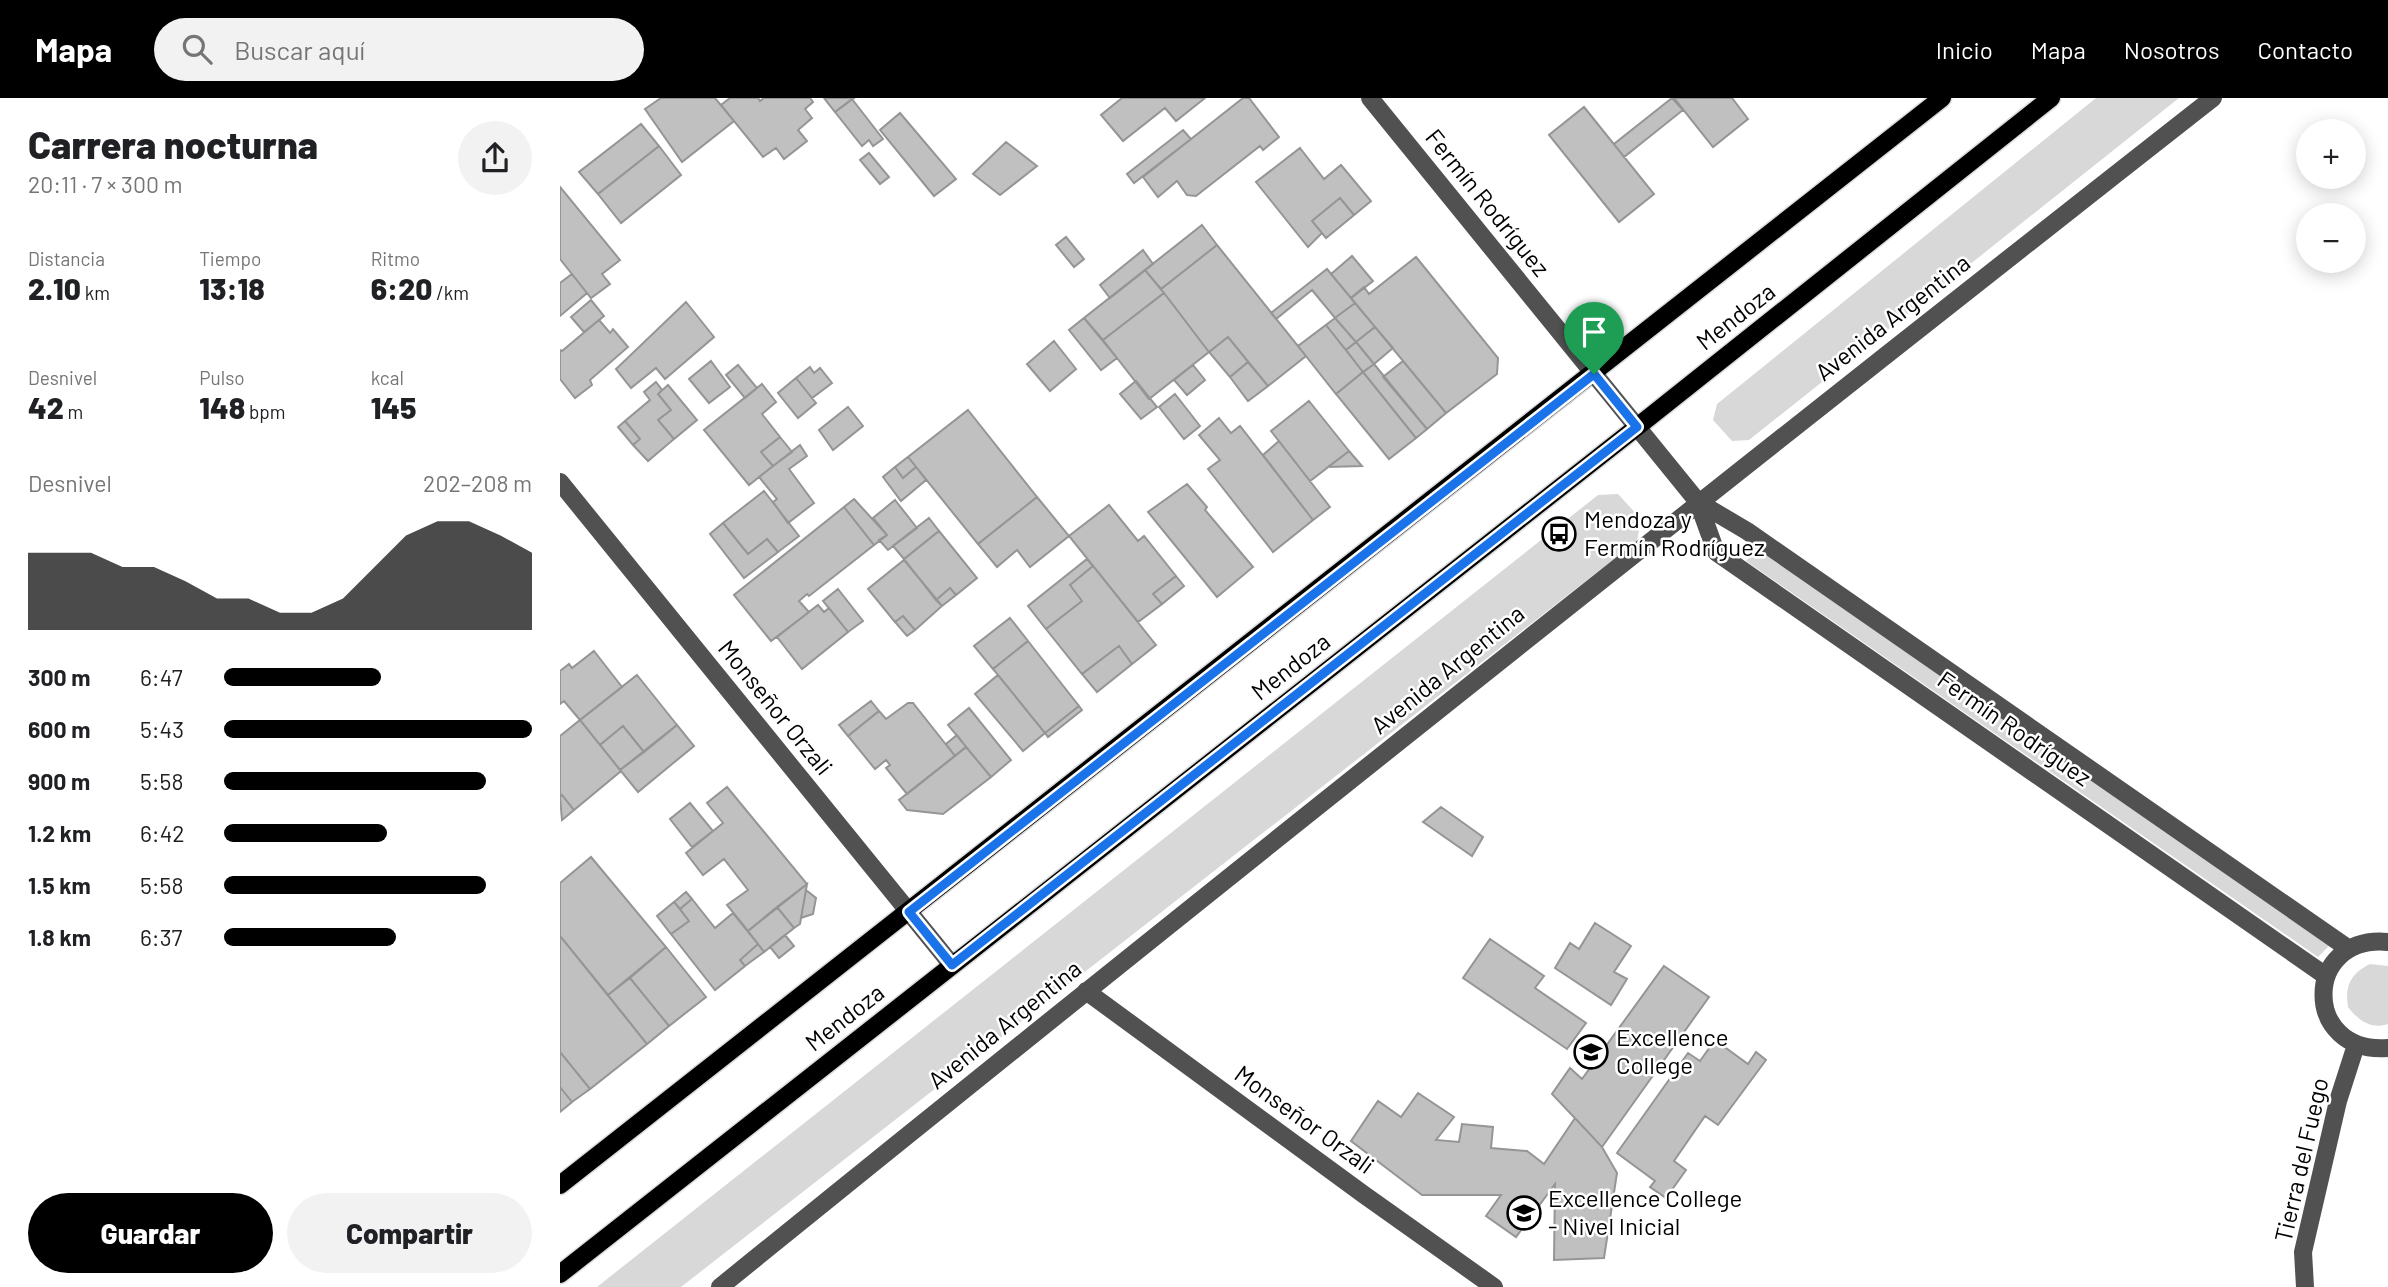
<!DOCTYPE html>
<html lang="es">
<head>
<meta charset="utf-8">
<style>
	:root { --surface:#fff; --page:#f2f2f2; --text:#202124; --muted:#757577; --accent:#000 }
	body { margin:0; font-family:Barlow,sans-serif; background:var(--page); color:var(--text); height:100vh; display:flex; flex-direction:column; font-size:26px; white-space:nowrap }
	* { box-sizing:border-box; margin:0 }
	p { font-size:23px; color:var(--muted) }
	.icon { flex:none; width:38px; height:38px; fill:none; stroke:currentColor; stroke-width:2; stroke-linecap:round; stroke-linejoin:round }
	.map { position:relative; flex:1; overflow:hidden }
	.sheet { display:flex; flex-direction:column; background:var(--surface); width:560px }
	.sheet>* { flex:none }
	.tools { position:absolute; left:1736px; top:21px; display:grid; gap:14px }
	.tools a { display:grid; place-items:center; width:70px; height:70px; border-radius:50%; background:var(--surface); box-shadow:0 4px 18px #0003; font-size:35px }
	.pin { position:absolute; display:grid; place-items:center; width:60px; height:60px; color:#fff; margin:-72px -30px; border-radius:50% 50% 50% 0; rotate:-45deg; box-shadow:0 0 7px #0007 }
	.pin .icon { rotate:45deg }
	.round { display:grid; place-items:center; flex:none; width:74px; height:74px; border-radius:37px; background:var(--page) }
	.summary { display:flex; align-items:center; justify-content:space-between; height:119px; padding:0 28px }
	h1 { font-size:38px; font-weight:800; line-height:52px }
	.metrics { display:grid; grid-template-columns:repeat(3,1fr); gap:10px; height:119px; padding:7px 28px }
	.metrics div { display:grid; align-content:center }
	.metrics b { font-size:30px; font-weight:800 }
	.metrics small { font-size:19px; font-weight:400 }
	.metrics p { font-size:19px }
	.chart { height:196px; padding:14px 28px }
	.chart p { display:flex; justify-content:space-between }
	.chart svg { width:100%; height:126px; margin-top:7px; fill:var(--accent); opacity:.7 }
	.action { display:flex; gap:14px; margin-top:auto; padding:14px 28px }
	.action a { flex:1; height:80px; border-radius:42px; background:var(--accent); color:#fff; font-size:28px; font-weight:800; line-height:80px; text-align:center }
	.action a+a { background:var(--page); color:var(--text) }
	ul { padding:0 28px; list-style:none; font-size:23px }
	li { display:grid; grid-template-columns:112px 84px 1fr; align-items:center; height:52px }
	li i { height:18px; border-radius:9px; background:var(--accent) }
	header { display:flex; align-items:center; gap:42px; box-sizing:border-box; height:98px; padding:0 35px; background:var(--accent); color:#fff }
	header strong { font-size:33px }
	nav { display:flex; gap:38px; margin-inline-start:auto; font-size:24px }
	.search { width:490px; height:63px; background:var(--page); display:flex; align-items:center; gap:18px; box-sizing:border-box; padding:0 24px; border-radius:38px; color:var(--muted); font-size:26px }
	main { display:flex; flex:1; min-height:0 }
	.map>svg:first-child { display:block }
	.grass { fill:#d8d8d8 }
	.building { fill:#c0c0c0; stroke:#959595; stroke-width:2 }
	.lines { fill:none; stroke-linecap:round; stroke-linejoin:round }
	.major-casing { stroke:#dbdbdb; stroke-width:21 }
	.minor { stroke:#515151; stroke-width:18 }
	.major { stroke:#000; stroke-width:18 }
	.route-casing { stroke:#fff; stroke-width:14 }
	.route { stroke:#1a73e8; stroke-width:9 }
	.labels { text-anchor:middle; stroke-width:5; stroke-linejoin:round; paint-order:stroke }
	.street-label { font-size:24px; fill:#000; stroke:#fff }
	.poi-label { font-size:24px; fill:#000; stroke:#fff; text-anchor:start }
</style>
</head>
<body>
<header>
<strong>Mapa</strong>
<div class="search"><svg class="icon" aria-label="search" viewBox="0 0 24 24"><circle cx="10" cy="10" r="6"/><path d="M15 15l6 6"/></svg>Buscar aquí</div>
<nav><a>Inicio</a><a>Mapa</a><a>Nosotros</a><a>Contacto</a></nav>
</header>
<main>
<section class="sheet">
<div class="summary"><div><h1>Carrera nocturna</h1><p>20:11 · 7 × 300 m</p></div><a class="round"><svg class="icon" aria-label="share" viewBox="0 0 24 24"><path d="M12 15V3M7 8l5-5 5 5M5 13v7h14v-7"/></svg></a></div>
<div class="metrics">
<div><p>Distancia</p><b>2.10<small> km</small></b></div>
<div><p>Tiempo</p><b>13:18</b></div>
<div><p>Ritmo</p><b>6:20<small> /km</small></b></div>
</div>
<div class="metrics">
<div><p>Desnivel</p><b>42<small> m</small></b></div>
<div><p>Pulso</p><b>148<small> bpm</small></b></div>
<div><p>kcal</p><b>145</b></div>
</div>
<div class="chart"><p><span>Desnivel</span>202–208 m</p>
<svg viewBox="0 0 160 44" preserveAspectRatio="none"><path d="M0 44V17L10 17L20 17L30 22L40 22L50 27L60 33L70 33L80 38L90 38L100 33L110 22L120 11L130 6L140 6L150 11L160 17V44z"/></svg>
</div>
<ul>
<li><b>300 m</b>6:47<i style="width:51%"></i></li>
<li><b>600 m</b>5:43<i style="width:100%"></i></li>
<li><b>900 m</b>5:58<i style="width:85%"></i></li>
<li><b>1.2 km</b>6:42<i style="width:53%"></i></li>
<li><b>1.5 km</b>5:58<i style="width:85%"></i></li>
<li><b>1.8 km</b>6:37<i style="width:56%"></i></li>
</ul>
<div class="action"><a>Guardar</a><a>Compartir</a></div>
</section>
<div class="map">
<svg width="1828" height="1189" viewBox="0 0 1828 1189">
	<rect width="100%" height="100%" fill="#fff"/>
	<path class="grass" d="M1536,0H1619L1189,342L1172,343L1153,322L1157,306Z
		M1058,396L1081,421L1077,443L121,1189H37L1038,397Z
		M1196,450L1769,848L1758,859L1186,463Z
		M1810,866L1828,868V926C1811,932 1798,922 1788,909C1785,888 1790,876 1810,866Z"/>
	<path class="building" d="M101,0H155L174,23L122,64L85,11Z
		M170,0H198L200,3L204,0H250L253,4L245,11L252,20L238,32L247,43L224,61L216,50L203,59L161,7Z
		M264,0H294L275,14Z
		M562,0H645L616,23L605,10L563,43L541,17Z
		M683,0H689L719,39L703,52L700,48L636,98L627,97L617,83L598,99L583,79Z
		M1112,0L1123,12L1064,59L1054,46Z
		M1114,0H1172L1188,21L1153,49Z
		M292,1L323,41L313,48L309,42L302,48L275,14Z
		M1024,9L1094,96L1059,124L989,37Z
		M340,15L396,81L374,98L320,32Z
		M81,26L99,48L38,96L19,74Z
		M623,32L631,41L574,85L567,76Z
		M446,44L477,68L440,97L413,76Z
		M99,48L121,77L61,125L38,96Z
		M740,50L764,81L781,67L811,103L794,117L780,100L752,123L762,135L748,149L696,84Z
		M309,55L329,79L320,86L300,62Z
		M0,89L60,162L42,176L50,186L31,200L0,161Z
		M780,100L794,117L766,140L752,123Z
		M642,127L657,147L601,191L585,172Z
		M506,139L524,161L514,169L496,147Z
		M657,147L746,258L708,288L668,239L649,254L601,191Z
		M583,152L593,166L550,200L540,187Z
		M792,158L813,183L791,200L771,176Z
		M856,159L938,260L937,276L886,315L791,200L804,189L809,196Z
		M767,171L795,205L775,220L752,192L716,221L711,215Z
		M585,172L604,195L543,242L524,220Z
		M12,176L27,195L0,218V185Z
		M604,195L649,254L589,301L543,242Z
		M31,202L44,218L24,234L11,219Z
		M126,204L154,239L105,281L96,270L71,290L56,271Z
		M795,205L815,229L796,244L775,220Z
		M524,220L557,260L541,272L509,232Z
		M775,220L796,244L786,252L766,227Z
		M39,222L50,235L53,231L68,249L30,282L32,287L15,300L0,281V252L2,253Z
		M766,227L803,274L776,296L738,248Z
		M815,229L833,250L814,266L796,244Z
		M668,239L688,264L670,279L649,254Z
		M494,243L516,271L490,293L467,266Z
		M796,244L814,266L803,274L786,252Z
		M151,263L170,289L149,305L129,281Z
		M843,263L886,315L867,331L823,279Z
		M688,264L708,288L688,303L670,279Z
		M814,266L867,331L856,340L803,274Z
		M178,267L197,290L185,300L166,277Z
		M633,267L645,282L627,297L614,282Z
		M250,269L254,275L260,270L272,285L252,300L236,280Z
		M803,274L856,340L829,361L776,296Z
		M236,280L256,305L238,320L218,295Z
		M576,283L597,309L581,321L560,296Z
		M96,284L102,292L98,296L111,312L98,322L114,341L88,363L73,347L80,341L65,323L90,302L84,294Z
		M202,286L216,304L202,316L220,339L201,354L213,368L189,387L144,332Z
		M108,287L137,322L114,341L98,322L111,312L98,296Z
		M615,296L640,328L624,341L599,309Z
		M749,303L789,353L750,383L711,333Z
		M288,309L303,328L273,352L259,332Z
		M408,312L477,399L418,446L348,359Z
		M659,320L671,335L680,328L753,422L713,454L648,371L660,362L639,337Z
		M65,323L80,341L73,347L58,329Z
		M220,339L232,354L213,368L201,354Z
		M719,343L770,409L753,422L703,357Z
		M240,347L247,358L229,371L254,405L228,425L213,404L217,401L199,379Z
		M789,353L802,368L768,369Z
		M348,359L356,369L343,380L335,369Z
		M335,369L343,380L356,369L366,382L341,403L323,379Z
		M627,386L647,409L645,412L693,469L657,499L588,414Z
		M204,393L239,438L218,454L207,441L188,456L163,425Z
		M477,399L509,438L470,469L457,452L437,469L418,446Z
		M294,401L327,437L314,447L284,409Z
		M335,402L357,430L328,452L319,442L327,437L313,420Z
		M549,407L578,443L584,438L616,478L593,496L602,506L578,524L509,438Z
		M284,409L314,447L249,498L247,496L239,503L249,514L211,543L174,497Z
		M369,420L379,433L344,461L333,448Z
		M163,425L188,456L207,441L218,454L184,480L150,436Z
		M379,433L417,480L396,497L390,490L376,502L344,461Z
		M527,461L533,468L510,487L522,503L486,531L468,508Z
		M344,462L382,508L355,532L343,518L335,524L308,491Z
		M533,468L596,547L572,566L559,548L522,576L486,531L522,503L510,487Z
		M616,478L624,488L602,506L593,496Z
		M390,490L396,497L382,508L376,502Z
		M278,491L303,523L288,534L263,503Z
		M258,507L264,514L269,510L288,534L242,571L217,539Z
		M343,518L355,532L347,538L335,524Z
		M450,520L468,543L433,571L414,548Z
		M468,543L519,608L485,635L433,571Z
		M559,548L572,566L537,594L522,576Z
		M34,553L62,589L20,622L4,603L0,606V573L9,566L12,570Z
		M77,577L117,627L84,654L63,628L40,647L20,622Z
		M438,577L485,635L463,653L415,596Z
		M311,603L319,613L288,638L279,627Z
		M348,605H353L395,658L347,696L326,670L330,667L326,662L315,671L288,638L319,613L326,621Z
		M519,608L522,612L488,639L485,635Z
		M409,610L451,662L431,679L388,627Z
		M20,622L61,673L14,712L2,697L0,699V638Z
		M117,627L134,648L78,694L60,672Z
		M63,628L84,654L60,672L40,647Z
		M397,637L406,649L395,658L386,646Z
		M406,649L431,679L383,716L347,712L339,702Z
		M167,689L247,786L188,833L167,807L188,792L164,761L143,777L126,755L163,725L147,705Z
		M2,697L14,712L2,722L0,699Z
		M130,705L153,733L132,749L110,721Z
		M881,709L923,739L912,758L863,724Z
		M31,759L106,849L48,897L0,838V785Z
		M247,786L240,826L234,830L217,809Z
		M246,792L256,800L253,816L241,820Z
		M126,794L132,801L120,811L114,804Z
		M132,801L155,830L173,815L198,846L180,862L185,868L155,892L111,836L129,823L120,811Z
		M114,804L129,823L111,836L97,818Z
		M217,809L234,830L204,854L188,833Z
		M1035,825L1071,848L1054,874L1067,881L1051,907L995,870L1010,845L1019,851Z
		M225,837L234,848L219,860L210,849Z
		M0,838L87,946L30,991L0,954Z
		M930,841L984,878L975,890L1026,925L1007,951L903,880Z
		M198,846L204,854L185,868L180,862Z
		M106,849L146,899L109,928L70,880Z
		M1104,868L1149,899L1042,1049L992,996L1010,970L1022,981Z
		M70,880L109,928L87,946L48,897Z
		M1155,942L1188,966L1196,954L1206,962L1158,1027L1145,1018L1114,1063L1126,1072L1106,1100L1090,1089L1095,1083L1057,1055L1128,955L1140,963Z
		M0,954L30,991L12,1004L0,989Z
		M0,989L12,1004L0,1014Z
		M858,995L894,1019L876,1042L899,1044L902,1026L933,1029L931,1050L967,1053L984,1066L1015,1020L1042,1049L1057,1075L1044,1160L994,1162L995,1086L956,1139L926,1118L941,1097H862L791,1043L818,1003L841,1019Z"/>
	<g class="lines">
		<defs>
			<path id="major" d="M0,1087L1382,0
				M0,1176L1077,329L1491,0"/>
		</defs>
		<use href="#major" class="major-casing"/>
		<path class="minor" d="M810,0L1138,404L1156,454L1766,878
			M0,384L392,867
			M1138,404L1187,433L1789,851
			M1828,844C1742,836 1742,957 1828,950
			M526,893L803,1096L934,1189
			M160,1189C654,789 1152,393 1653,0
			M1745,1189L1743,1154L1778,1003L1796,947"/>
		<use href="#major" class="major"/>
	</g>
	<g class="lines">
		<defs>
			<path id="route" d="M1034,276L1077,329L392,867L349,814Z"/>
		</defs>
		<use href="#route" class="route-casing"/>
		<use href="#route" class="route"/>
	</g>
	<defs>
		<symbol id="bus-ring" viewBox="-11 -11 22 22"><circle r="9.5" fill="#fff" stroke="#000" stroke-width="1.5"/><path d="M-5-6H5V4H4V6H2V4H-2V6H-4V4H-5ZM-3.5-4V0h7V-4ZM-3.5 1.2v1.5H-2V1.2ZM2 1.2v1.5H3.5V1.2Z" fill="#000"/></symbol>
		<symbol id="school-ring" viewBox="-11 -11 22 22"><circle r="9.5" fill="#fff" stroke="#000" stroke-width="1.5"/><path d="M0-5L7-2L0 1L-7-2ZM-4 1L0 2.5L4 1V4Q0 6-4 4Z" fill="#000"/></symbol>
	</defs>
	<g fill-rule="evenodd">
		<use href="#bus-ring" x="980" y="417" width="38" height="38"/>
		<use href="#school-ring" x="1012" y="935" width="38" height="38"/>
		<use href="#school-ring" x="945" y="1096" width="38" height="38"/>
	</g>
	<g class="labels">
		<g class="street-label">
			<text transform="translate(927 105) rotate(51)" y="8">Fermín Rodríguez</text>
			<text transform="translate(1176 219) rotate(-38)" y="8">Mendoza</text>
			<text transform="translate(1333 220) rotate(-38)" y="8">Avenida Argentina</text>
			<text transform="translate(731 569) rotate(-38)" y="8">Mendoza</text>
			<text transform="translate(888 572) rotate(-39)" y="8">Avenida Argentina</text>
			<text transform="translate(215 610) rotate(51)" y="8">Monseñor Orzali</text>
			<text transform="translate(1454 631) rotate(35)" y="8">Fermín Rodríguez</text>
			<text transform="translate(285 920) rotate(-38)" y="8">Mendoza</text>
			<text transform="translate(445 927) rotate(-39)" y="8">Avenida Argentina</text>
			<text transform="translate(744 1022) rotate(36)" y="8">Monseñor Orzali</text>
			<text transform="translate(1742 1062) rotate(-77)" y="8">Tierra del Fuego</text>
		</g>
		<g class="poi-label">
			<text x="1024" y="430">Mendoza y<tspan x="1024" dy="28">Fermín Rodríguez</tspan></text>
			<text x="1056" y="948">Excellence<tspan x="1056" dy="28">College</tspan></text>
			<text x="988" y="1109">Excellence College<tspan x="988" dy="28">- Nivel Inicial</tspan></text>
		</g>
	</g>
</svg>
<div class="tools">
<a>+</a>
<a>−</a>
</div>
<div class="pin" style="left:1034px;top:276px;background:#1e9e55"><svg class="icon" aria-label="arrive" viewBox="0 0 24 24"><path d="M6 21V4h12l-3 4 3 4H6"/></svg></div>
</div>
</main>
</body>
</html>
